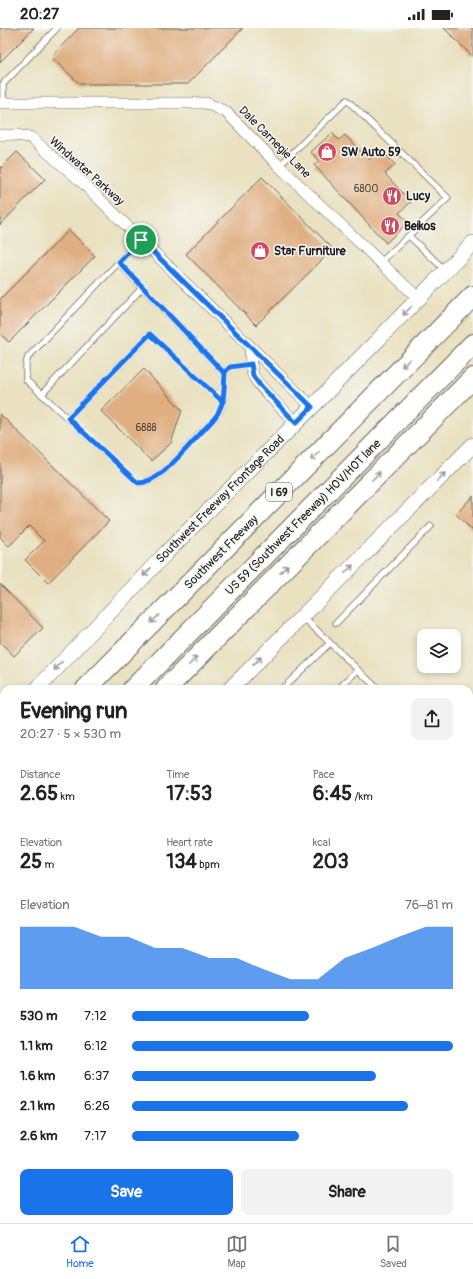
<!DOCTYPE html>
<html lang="en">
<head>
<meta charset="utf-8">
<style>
	:root { --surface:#fff; --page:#f2f2f2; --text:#222; --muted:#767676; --line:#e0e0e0; --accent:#1a73e8 }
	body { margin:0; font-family:Pangolin,sans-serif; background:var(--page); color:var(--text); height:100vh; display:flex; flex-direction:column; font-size:15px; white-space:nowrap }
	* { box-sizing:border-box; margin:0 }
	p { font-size:13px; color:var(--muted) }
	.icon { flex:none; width:22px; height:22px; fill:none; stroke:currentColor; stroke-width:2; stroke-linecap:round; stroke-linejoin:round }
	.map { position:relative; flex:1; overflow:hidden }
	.side { position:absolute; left:0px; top:657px; width:473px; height:538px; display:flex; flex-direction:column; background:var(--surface); border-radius:12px 12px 0 0; box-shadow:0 2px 6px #0003 }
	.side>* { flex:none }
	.fabs { position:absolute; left:417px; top:601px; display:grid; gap:8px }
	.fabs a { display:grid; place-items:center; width:44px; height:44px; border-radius:8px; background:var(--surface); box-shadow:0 2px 6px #0003; font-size:20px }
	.pin { position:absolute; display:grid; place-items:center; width:34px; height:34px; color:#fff; margin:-17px; border:2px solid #fff; border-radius:50%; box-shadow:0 1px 4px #0007 }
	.round { display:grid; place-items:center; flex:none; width:42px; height:42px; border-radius:8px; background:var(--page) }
	.summary { display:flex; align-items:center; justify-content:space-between; height:68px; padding:0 20px }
	h1 { font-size:22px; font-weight:700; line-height:30px }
	.stats { display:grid; grid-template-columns:repeat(3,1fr); gap:6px; height:68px; padding:4px 20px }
	.stats div { display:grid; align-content:center }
	.stats b { font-size:20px; font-weight:700 }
	.stats small { font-size:11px; font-weight:400 }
	.stats p { font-size:11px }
	.chart { height:112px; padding:8px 20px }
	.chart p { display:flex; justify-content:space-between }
	.chart svg { width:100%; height:72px; margin-top:4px; fill:var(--accent); opacity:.7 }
	.cta { display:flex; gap:8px; margin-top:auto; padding:8px 20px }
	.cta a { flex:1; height:46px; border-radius:8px; background:var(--accent); color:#fff; font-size:16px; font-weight:700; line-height:46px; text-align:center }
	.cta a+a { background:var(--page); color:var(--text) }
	ul { padding:0 20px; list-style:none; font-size:13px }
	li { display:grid; grid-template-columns:64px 48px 1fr; align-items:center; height:30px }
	li i { height:10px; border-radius:5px; background:var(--accent) }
	.status { display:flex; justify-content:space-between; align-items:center; height:28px; padding:0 20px; background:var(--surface); direction:ltr }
	.status svg { height:11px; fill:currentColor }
	.tab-bar { display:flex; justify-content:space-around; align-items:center; height:56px; border-top:1px solid var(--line); background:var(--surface); font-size:11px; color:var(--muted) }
	.tab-bar a { display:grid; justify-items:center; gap:2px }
	.tab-bar .active { color:var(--accent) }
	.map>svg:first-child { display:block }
	.building { fill:#e0af81 }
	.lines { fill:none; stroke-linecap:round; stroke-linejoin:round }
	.lane-casing { stroke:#646155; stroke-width:7 }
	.street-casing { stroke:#646155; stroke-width:12 }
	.secondary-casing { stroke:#646155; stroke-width:16 }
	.highway-casing { stroke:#646155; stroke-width:22 }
	.lane { stroke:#fff; stroke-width:5.5 }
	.street { stroke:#fff; stroke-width:11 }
	.secondary { stroke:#fff; stroke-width:15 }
	.highway { stroke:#fff; stroke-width:20 }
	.oneway { stroke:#999 }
	.route-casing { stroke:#fff; stroke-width:8 }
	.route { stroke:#1a73e8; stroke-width:5 }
	.labels { text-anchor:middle; stroke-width:3; stroke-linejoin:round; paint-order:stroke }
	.number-label { font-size:10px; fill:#4d4135 }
	.shield { fill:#f6f6f2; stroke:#5d5d5c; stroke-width:1 }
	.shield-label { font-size:11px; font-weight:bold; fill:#1c1c1c }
	.street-label { font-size:12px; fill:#1c1c1c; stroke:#f6f6f2 }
	.poi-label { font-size:12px; font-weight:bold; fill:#1c1c1c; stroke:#f6f6f2; text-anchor:start }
</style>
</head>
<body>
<div class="status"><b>20:27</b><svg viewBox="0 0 49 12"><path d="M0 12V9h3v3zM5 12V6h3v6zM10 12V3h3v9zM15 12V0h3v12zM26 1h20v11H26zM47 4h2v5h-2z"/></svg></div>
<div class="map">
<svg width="473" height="1195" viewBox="0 0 473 1195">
	<rect width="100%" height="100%" fill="#f6f6f2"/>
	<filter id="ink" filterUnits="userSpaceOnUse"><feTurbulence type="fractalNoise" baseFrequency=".025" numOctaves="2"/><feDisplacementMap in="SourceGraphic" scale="8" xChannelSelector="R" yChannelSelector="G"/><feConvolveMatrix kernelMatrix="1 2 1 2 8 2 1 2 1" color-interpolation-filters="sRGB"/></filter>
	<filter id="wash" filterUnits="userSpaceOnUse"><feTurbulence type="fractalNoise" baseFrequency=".012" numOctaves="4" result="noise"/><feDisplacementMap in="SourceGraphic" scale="16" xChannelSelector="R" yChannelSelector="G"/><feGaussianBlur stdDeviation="0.9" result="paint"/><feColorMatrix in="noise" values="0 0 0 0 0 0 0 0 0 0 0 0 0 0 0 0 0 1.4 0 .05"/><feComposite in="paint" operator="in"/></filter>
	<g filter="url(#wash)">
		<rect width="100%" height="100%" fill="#e9e1bf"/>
		<g id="blocks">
			<path class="building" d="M0,0H34L0,34Z
				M79,0H243L188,56H80L51,29Z
				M444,0H473V29Z
				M332,105L339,112L345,107L369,132L381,121L395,137L385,146L411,174L399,185L408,194L386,215L314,137L319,133L311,124Z
				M17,124L45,151L0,197V141Z
				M262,149L333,221L256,297L186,226Z
				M69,202L95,228L9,314L0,306V271Z
				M144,341L182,382L171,415L151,433L101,383Z
				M0,386L109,493L48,555L25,532L44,513L29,498L9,518L0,509Z
				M473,468V503L456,486Z
				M0,556L43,600L14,628L0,614Z"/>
		</g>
	</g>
	<g filter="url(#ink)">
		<use href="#blocks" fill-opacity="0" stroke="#646155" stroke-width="1"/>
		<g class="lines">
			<defs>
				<path id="lane" d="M3,75V56L57,0
					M279,138L347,72L448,170L381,234
					M409,208L445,242
					M141,211L28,329L26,336V352L138,455C160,455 185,421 199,406C205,400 213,393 218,386C225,374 224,358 225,344L230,339L251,336
					M119,235L225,346
					M42,366L142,260
					M68,390L150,306L223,374
					M303,589L378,661
					M336,595L431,498
					M286,661L284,659L330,615
					M338,661L358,642
					M469,728L473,732
					M469,830L473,833"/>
				<path id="street" d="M0,75H206L226,84L279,138L419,271
					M0,107H14L30,109L82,154L312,379
					M250,319C251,328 250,338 253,347C257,358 287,385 296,395"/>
				<path id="secondary" d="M37,661L168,523L312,379L473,215
					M230,661L473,417
					M0,700L4,696
					M469,873L473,876
					M0,894L4,890"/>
				<path id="highway" d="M86,661L473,268
					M133,661L473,316
					M166,661L473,350
					M0,748L4,744
					M0,796L4,792
					M0,829L4,825"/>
			</defs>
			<use href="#lane" class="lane-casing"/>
			<use href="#street" class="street-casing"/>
			<use href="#secondary" class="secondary-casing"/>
			<use href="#highway" class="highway-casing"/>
			<use href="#lane" class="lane"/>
			<use href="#street" class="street"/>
			<use href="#secondary" class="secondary"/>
			<use href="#highway" class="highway"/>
		</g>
		<defs><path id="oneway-shaft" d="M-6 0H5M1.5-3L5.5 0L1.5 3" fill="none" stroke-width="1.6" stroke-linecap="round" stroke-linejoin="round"/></defs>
		<g class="oneway">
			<use href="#oneway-shaft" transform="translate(407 283) rotate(135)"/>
			<use href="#oneway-shaft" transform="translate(406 335) rotate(135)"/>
			<use href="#oneway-shaft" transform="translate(315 428) rotate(135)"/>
			<use href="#oneway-shaft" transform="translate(376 448) rotate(-45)"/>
			<use href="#oneway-shaft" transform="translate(441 449) rotate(-45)"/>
			<use href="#oneway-shaft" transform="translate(284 541) rotate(-45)"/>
			<use href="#oneway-shaft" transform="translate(349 541) rotate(-45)"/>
			<use href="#oneway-shaft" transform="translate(147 544) rotate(134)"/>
			<use href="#oneway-shaft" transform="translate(155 591) rotate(135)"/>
			<use href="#oneway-shaft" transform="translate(193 633) rotate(-45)"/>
			<use href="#oneway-shaft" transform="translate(257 633) rotate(-45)"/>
			<use href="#oneway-shaft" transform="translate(58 638) rotate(133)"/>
		</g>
	</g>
	<g class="lines" filter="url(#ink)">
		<defs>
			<path id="route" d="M141,212L119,234L225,346C224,359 225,373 218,385C214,392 206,399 200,406C185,421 160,455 138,455L68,390L150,306L223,374L225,346V344L230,339L251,336L253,348L259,356L296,395L312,379L141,212"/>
		</defs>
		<use href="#route" class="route-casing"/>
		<use href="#route" class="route"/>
	</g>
	<defs>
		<symbol id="shop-disc" viewBox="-11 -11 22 22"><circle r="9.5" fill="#d1495b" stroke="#f6f6f2"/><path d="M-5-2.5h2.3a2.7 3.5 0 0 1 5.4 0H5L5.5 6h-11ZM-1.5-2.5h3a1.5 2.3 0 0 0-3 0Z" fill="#fff"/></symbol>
		<symbol id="restaurant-disc" viewBox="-11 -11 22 22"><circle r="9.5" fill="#d1495b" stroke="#f6f6f2"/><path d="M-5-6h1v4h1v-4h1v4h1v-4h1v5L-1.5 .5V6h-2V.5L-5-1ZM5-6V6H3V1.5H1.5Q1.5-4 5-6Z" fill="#fff"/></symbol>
	</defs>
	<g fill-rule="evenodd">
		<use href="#shop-disc" x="316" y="113" width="22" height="22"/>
		<use href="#restaurant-disc" x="381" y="157" width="22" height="22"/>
		<use href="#restaurant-disc" x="379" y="187" width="22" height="22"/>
		<use href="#shop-disc" x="249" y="212" width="22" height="22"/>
	</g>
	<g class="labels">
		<g class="number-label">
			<text x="366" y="164">6800</text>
			<text x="146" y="403">6888</text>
		</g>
		<rect class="shield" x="266" y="455" width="26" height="18" rx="3"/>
		<g class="shield-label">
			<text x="279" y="468">I 69</text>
		</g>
		<g class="street-label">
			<text transform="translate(275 114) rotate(45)" y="4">Dale Carnegie Lane</text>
			<text transform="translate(87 143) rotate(42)" y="4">Windwater Parkway</text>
			<text transform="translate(220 471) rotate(-45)" y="4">Southwest Freeway Frontage Road</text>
			<text transform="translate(303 489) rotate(-45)" y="4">US 59 (Southwest Freeway) HOV/HOT lane</text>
			<text transform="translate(221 524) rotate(-45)" y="4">Southwest Freeway</text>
		</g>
		<g class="poi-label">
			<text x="341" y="128">SW Auto 59</text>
			<text x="406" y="172">Lucy</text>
			<text x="404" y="202">Beikos</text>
			<text x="274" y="227">Star Furniture</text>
		</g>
	</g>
</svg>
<div class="fabs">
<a><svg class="icon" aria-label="layers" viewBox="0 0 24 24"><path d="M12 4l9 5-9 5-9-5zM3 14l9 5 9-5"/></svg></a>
</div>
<div class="pin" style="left:141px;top:212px;background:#1e9e55"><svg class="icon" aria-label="arrive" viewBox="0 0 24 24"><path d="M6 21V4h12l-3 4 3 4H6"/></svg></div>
<section class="side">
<div class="summary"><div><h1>Evening run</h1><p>20:27 · 5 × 530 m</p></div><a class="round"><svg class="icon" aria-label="share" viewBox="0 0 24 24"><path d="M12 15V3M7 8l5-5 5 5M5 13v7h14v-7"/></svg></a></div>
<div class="stats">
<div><p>Distance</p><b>2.65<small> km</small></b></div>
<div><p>Time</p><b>17:53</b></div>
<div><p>Pace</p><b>6:45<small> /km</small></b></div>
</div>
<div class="stats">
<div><p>Elevation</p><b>25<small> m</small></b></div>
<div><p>Heart rate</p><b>134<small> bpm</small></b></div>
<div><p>kcal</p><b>203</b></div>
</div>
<div class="chart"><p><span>Elevation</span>76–81 m</p>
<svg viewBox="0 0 160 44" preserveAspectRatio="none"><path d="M0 44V6L10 6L20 6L30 12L40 12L50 19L60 19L70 25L80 25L90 32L100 38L110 38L120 25L130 19L140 12L150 6L160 6V44z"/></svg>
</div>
<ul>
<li><b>530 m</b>7:12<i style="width:55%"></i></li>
<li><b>1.1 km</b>6:12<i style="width:100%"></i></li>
<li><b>1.6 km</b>6:37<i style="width:76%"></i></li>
<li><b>2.1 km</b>6:26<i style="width:86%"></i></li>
<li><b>2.6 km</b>7:17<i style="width:52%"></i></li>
</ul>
<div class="cta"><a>Save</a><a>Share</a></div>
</section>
</div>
<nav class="tab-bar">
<a class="active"><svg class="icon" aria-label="home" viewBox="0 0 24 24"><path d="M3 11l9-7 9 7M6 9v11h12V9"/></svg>Home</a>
<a><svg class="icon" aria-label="map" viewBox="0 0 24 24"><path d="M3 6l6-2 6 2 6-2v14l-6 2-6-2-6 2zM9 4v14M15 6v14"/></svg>Map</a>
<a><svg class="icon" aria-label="saved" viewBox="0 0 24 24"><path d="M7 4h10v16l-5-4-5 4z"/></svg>Saved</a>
</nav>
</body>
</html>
